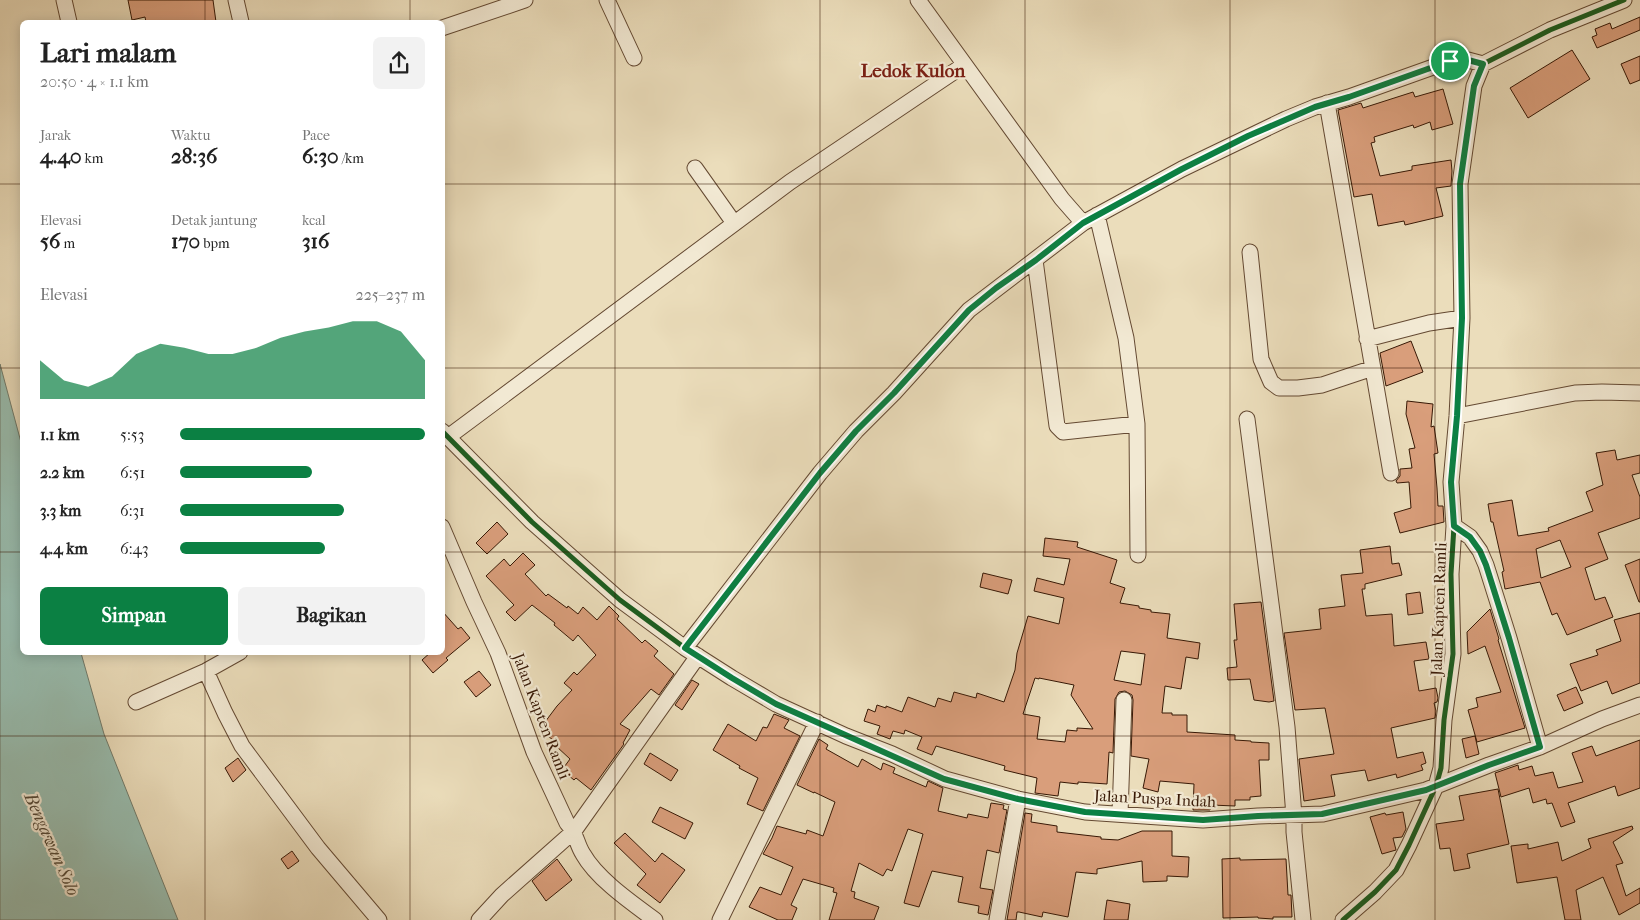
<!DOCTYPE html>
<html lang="id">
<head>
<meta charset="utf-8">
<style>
	:root { --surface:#fff; --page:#f2f2f2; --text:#222; --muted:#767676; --accent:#0b8043 }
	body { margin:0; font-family:"IM FELL French Canon",serif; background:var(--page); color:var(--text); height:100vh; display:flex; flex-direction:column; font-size:19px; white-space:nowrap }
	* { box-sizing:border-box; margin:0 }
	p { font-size:16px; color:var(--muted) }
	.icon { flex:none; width:28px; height:28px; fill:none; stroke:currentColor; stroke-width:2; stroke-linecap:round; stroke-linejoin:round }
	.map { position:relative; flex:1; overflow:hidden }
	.drawer { position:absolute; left:20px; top:20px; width:425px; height:635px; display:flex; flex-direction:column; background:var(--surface); border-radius:8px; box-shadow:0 2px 12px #0003 }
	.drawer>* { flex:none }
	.pin { position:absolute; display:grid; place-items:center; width:42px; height:42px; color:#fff; margin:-21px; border:2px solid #fff; border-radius:50%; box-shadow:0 1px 5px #0007 }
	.round { display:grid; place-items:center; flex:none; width:52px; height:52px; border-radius:8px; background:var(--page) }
	.overview { display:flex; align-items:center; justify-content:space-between; height:85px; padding:0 20px }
	h1 { font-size:28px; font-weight:800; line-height:38px }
	.figures { display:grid; grid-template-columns:repeat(3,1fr); gap:8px; height:85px; padding:5px 20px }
	.figures div { display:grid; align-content:center }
	.figures b { font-size:21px; font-weight:800 }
	.figures small { font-size:14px; font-weight:400 }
	.figures p { font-size:14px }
	.chart { height:140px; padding:10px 20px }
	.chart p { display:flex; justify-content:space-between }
	.chart svg { width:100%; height:90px; margin-top:5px; fill:var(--accent); opacity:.7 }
	.action { display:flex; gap:10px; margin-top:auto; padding:10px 20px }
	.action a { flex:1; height:58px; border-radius:8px; background:var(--accent); color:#fff; font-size:20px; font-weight:800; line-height:58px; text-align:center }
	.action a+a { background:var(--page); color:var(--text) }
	ul { padding:0 20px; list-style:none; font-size:16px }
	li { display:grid; grid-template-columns:80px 60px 1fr; align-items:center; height:38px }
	li i { height:12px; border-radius:6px; background:var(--accent) }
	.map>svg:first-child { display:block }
	.water { fill:#98bcae; stroke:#717a6a }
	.building { fill:#d99e7b; stroke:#371805; fill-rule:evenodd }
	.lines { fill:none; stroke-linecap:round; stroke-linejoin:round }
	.street-casing { stroke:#644932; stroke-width:17 }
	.street { stroke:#f2e9d3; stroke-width:15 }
	.cycleway-casing { stroke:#f2e9d3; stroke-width:8 }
	.cycleway { stroke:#1b5e20; stroke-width:5 }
	.route-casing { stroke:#fff; stroke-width:10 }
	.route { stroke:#0b8043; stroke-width:6 }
	.grid { fill:none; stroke:#371805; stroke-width:1; stroke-opacity:0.55 }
	.labels { text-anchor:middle; stroke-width:4.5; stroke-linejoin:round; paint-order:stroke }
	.street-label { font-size:16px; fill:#371805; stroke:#f2e9d3 }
	.water-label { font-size:18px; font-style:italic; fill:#544938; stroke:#f2e9d3 }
	.quarter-label { font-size:19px; font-weight:bold; fill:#7a1f14; stroke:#f2e9d3 }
</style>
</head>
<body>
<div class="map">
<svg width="1640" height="920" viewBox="0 0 1640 920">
	<rect width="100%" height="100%" fill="#ebddbb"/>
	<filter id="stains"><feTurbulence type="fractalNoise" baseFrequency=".004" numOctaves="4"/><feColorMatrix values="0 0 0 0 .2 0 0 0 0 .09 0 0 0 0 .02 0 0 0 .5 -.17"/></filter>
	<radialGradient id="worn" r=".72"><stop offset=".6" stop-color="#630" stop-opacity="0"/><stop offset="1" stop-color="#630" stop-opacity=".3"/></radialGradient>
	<path class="water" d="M0,364L22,446V652L81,653L104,734L178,920H0Z"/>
	<path class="building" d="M128,0H213L216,22H146L145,17L132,20Z
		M1640,17V30L1597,48L1592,37L1597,35L1595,29L1610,23L1612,29Z
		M1572,50L1590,79L1528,118L1510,88Z
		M1640,56V80L1630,84L1621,64Z
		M1443,89L1453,124L1432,130L1430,122L1414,128L1413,125L1374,137L1375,142L1371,143L1380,176L1412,170V166L1451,160L1452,171L1451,186L1436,188L1443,216L1405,225L1404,221L1378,226L1372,194L1354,197L1338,110L1361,103L1363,108L1413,92L1415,97Z
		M1411,341L1423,372L1386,386L1380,353Z
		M1407,401L1433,404L1431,427L1434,426L1438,453L1434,454L1437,488L1438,506H1443L1444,522L1400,533L1394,513L1411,508L1409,482L1397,483L1396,481L1400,476V469L1412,468L1409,449L1415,448L1406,414Z
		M1615,450L1617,460L1640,455V473L1632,475L1640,497V518L1598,533L1608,559L1585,568L1595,600L1605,597L1613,617L1567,635L1557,613L1552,615L1540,582L1505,589L1502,572L1504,571L1493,522H1491L1488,504L1512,500L1518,536L1549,531L1548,528L1593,511L1586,492L1603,485L1596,453ZM1560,540L1571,567L1541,578L1536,549Z
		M497,522L508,534L487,554L476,543Z
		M1045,538L1078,542L1077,547L1117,560L1110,583L1125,588L1120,603L1139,606V608L1151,610V612L1170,614L1167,638L1200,643L1198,659L1186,657L1181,689L1165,686L1162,713H1172V715H1187V732L1235,735V740L1251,741V742L1269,743V760H1259L1261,796L1250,797V800H1235V806L1211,805L1210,810H1193L1194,784L1160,781L1158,792L1143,788L1149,759L1131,756L1133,700L1132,695L1125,691L1119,692L1115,699L1113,753L1109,752L1107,784L1078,782V784L1060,782L1058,796L1035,793L1037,778L1004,770L1005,766L936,746L932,755L917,749L922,737L905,730L904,734L893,731L890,739L877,734L880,726L864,721L868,709L875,712L877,705L886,708V706L902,712L908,697L935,707L938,698L951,702L954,692L976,698L977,693L1004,702L1015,670L1017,653L1028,616L1059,624L1064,598L1034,591L1037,578L1064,585L1070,559L1043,556ZM1121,651L1145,654L1141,685L1114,680ZM1035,678L1039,679V678L1074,685L1071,695L1093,729L1077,728V731L1067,730L1065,742L1037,739L1040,717L1023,714Z
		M1390,546L1392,564L1399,563L1402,575L1365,584V589H1362L1366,616L1392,614L1394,646L1426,642L1429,659L1414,661L1419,691L1436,688L1438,698L1437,702L1434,703L1436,711L1435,718L1391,728L1397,758L1423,752L1426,763L1421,765L1423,770L1397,778L1396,774L1368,781L1365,770L1331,775L1335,796L1304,801L1299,759L1334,754L1325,708L1295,710L1284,633L1321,629L1319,609L1345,606L1341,575L1363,573L1360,550Z
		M523,553L535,565L525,574L546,596L548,594L567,608L568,606L578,614L583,607L597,620L609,606L619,616L617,619L642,643L645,640L658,651L654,656L674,674L659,695L651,689L620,724L630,730L623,743L624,744L591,790L576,778L574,780L562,770L570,759L556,746L559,744L539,730L557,706L572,690L564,683L574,672L577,675L596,655L578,635L573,641L554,625L555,623L532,605L515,621L506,612L514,605L486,576L504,559L510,566Z
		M1640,559V602H1639L1625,565Z
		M983,573L1012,580L1008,594L980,587Z
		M1420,592L1423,613L1408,615L1406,594Z
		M1261,602L1274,701L1269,702L1254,700L1250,679L1228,680L1227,668L1237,667L1234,640H1237L1234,604Z
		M1490,609L1499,639L1498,640L1525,728L1477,742L1468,710L1478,707L1476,698L1501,692L1485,646L1468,654L1467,632Z
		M442,611L458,629L461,627L470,638L446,658L448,660L433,673L422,660L431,652L442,653Z
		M1640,613V683L1612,694L1607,681L1581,691L1570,664L1598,655L1596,650L1621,641L1614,620Z
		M479,671L491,685L476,697L464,682Z
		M692,680L699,684L682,710L675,705Z
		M1576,687L1583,703L1564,711L1557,695Z
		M774,714L789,720L784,728L800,736L763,811L747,804L758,778L739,768L740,766L713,750L728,724L756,741L763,727L767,728Z
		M1475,736L1479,754L1466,758L1462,739Z
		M819,739L828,745L826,749L858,767L862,759L881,770L883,763L895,768L893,773L926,787L928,781L943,788L938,811L967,818L968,814L988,818L991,803L1004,805L1003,809L1007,810L999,853L987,850L980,888L993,890L988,915L978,913L979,906L958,902L963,877L932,871L919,907L904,903L923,834L908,829L892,871L887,869L883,876L859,863L851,891L855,892L854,898L879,907L874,920H829L837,893L833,892L834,888L803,879L791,905L797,908L792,920H778L749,907L760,887L781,895L793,867L763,854L772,838L777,826L806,834L807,830L823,836L835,802L814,792V793L797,785Z
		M1640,740V788L1618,796L1615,786L1568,803L1575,822L1561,827L1552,803L1547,804L1546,799L1533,803L1529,788L1501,797L1495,773L1518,765L1519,770L1532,766L1535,776L1553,772L1558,788L1583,782L1572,753L1592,746L1596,756Z
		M650,753L678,770L671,781L644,764Z
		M238,758L246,770L233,782L225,768Z
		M1498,789L1509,844L1467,854L1470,868L1454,871L1450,848L1440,849L1436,824L1464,820L1459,796Z
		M660,807L693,823L685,839L652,822Z
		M1403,812L1406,829L1402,837L1393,838L1396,850L1382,854L1370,817L1385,813L1386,815Z
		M1025,813L1032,814L1031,822L1057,826V832L1101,837V839L1118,840L1142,831H1172V856L1189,857L1188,877L1167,876V881L1143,882L1142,861L1097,869V874L1076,872L1068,917L1043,912L1042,917L1019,912H1017L1016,920H1007Z
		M1632,826L1633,829L1613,842L1623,863L1616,865L1626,896L1640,888V903L1619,915L1603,877L1576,890L1581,920H1565L1557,877L1517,883L1511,846L1528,844V849L1558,842L1562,861L1591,848L1588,839Z
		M625,833L655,862L662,853L685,870L660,903L637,885L646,874L614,843Z
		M292,851L299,861L288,869L281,859Z
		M1240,858V860L1286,859L1288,895H1291L1292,917H1273V919L1258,918V917L1223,918L1222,859Z
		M557,859L572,880L546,901L532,881Z
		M1107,900L1130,904L1128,920H1104Z"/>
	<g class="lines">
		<defs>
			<path id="street" d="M64,0L69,22
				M236,0L241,22
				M607,0L634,58
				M918,0L1062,199L1083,223
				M442,28L525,0
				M1327,103L1391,473
				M695,168L734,223
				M1097,215L1126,338L1137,424L1138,555
				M1250,252L1261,359L1271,382L1279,388H1298L1322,385L1373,368
				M1035,260L1057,426L1063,432L1137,424
				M1367,339L1429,323L1462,318
				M1457,416L1575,393L1602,392L1640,393
				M1247,419L1287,727L1294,816V832L1303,920
				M442,431L532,522L620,600L685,648L820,473L856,431L894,393L969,310L1083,223L1182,169L1286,119L1315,107L1349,97L1450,61L1468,60L1483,64
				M448,437L790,182L964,65
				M1454,526L1470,537L1480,551L1486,565L1509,638L1540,747
				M442,527L474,602L498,653L534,752L567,823C577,834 576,843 583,854C597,879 632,903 655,920
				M685,648L732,678L776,704L846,736L892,754L945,779L1018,799L1085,812L1203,820L1258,816L1323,814L1426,790L1489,765L1540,747L1602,719L1640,705
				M206,671L225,713L242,746L318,848L379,920
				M136,702L206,671L240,652
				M1120,814L1124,700
				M479,920L502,895L574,831L698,656
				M720,920L817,722
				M997,920L1018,799
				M1343,920L1375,892L1396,870L1409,845L1436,786L1441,768L1444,720L1453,654L1451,574L1454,526L1451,482L1457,416L1462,318L1460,184L1474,86L1483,64L1550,30L1624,0"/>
		</defs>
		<use href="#street" class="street-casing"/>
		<use href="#street" class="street"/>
		<defs>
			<path id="cycleway" d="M442,431L532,522L620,600L685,648L820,473L856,431L894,393L969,310L1083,223L1182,169L1286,119L1315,107L1349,97L1450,61L1468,60L1483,64
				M1343,920L1375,892L1396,870L1409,845L1436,786L1441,768L1444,720L1453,654L1451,574L1454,526L1451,482L1457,416L1462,318L1460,184L1474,86L1483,64L1550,30L1624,0"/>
		</defs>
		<use href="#cycleway" class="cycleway-casing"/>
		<use href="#cycleway" class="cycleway"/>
	</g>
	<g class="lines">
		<defs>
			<path id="route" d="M1468,60L1483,64L1474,86L1460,184L1462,318L1457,416L1451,482L1454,526L1470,537L1480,551L1486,565L1509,638L1540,747L1489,765L1426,790L1322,814L1258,816L1203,820L1085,812L1018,799L944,779L776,704L732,678L685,648L820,473L856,431L894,393L969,310L996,288L1036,260L1083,223L1182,169L1248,136L1315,107L1349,97L1450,61Z"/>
		</defs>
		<use href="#route" class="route-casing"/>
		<use href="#route" class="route"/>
	</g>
	<path class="grid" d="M205,0V22M410,0V22M615,0V920M820,0V920M1025,0V920M1230,0V920M1435,0V920M0,184H22M442,184H1640M0,368H22M442,368H1640M0,552H22M442,552H1640M205,652V920M410,652V920M0,736H1640"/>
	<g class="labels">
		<g class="street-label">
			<text transform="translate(1438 609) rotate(-88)" y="6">Jalan Kapten Ramli</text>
			<text transform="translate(542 716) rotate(69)" y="6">Jalan Kapten Ramli</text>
			<text transform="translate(1155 798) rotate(3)" y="6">Jalan Puspa Indah</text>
		</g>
		<g class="water-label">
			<text transform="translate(52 844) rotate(66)" y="6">Bengawan Solo</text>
		</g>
		<g class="quarter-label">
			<text x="913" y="77">Ledok Kulon</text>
		</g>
	</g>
	<rect width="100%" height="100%" filter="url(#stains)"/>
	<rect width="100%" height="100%" fill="url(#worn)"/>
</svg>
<div class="pin" style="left:1450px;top:61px;background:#1e9e55"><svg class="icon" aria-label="arrive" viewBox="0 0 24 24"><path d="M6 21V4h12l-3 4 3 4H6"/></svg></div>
<section class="drawer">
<div class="overview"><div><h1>Lari malam</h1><p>20:50 · 4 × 1.1 km</p></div><a class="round"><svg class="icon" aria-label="share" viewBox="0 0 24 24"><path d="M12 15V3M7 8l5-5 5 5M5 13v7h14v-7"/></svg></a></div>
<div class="figures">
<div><p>Jarak</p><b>4.40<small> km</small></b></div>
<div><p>Waktu</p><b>28:36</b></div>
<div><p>Pace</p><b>6:30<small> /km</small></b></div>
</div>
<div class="figures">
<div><p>Elevasi</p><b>56<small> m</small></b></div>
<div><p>Detak jantung</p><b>170<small> bpm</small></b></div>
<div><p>kcal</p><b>316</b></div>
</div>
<div class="chart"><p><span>Elevasi</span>225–237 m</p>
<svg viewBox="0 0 160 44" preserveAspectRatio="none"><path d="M0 44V25L10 35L20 38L30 33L40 22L50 17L60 19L70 22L80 22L90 19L100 14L110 11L120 9L130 6L140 6L150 11L160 25V44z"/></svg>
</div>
<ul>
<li><b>1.1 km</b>5:53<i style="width:100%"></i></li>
<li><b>2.2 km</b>6:51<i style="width:54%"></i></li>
<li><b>3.3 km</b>6:31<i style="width:67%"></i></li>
<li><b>4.4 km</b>6:43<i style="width:59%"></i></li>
</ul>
<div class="action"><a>Simpan</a><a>Bagikan</a></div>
</section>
</div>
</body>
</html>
